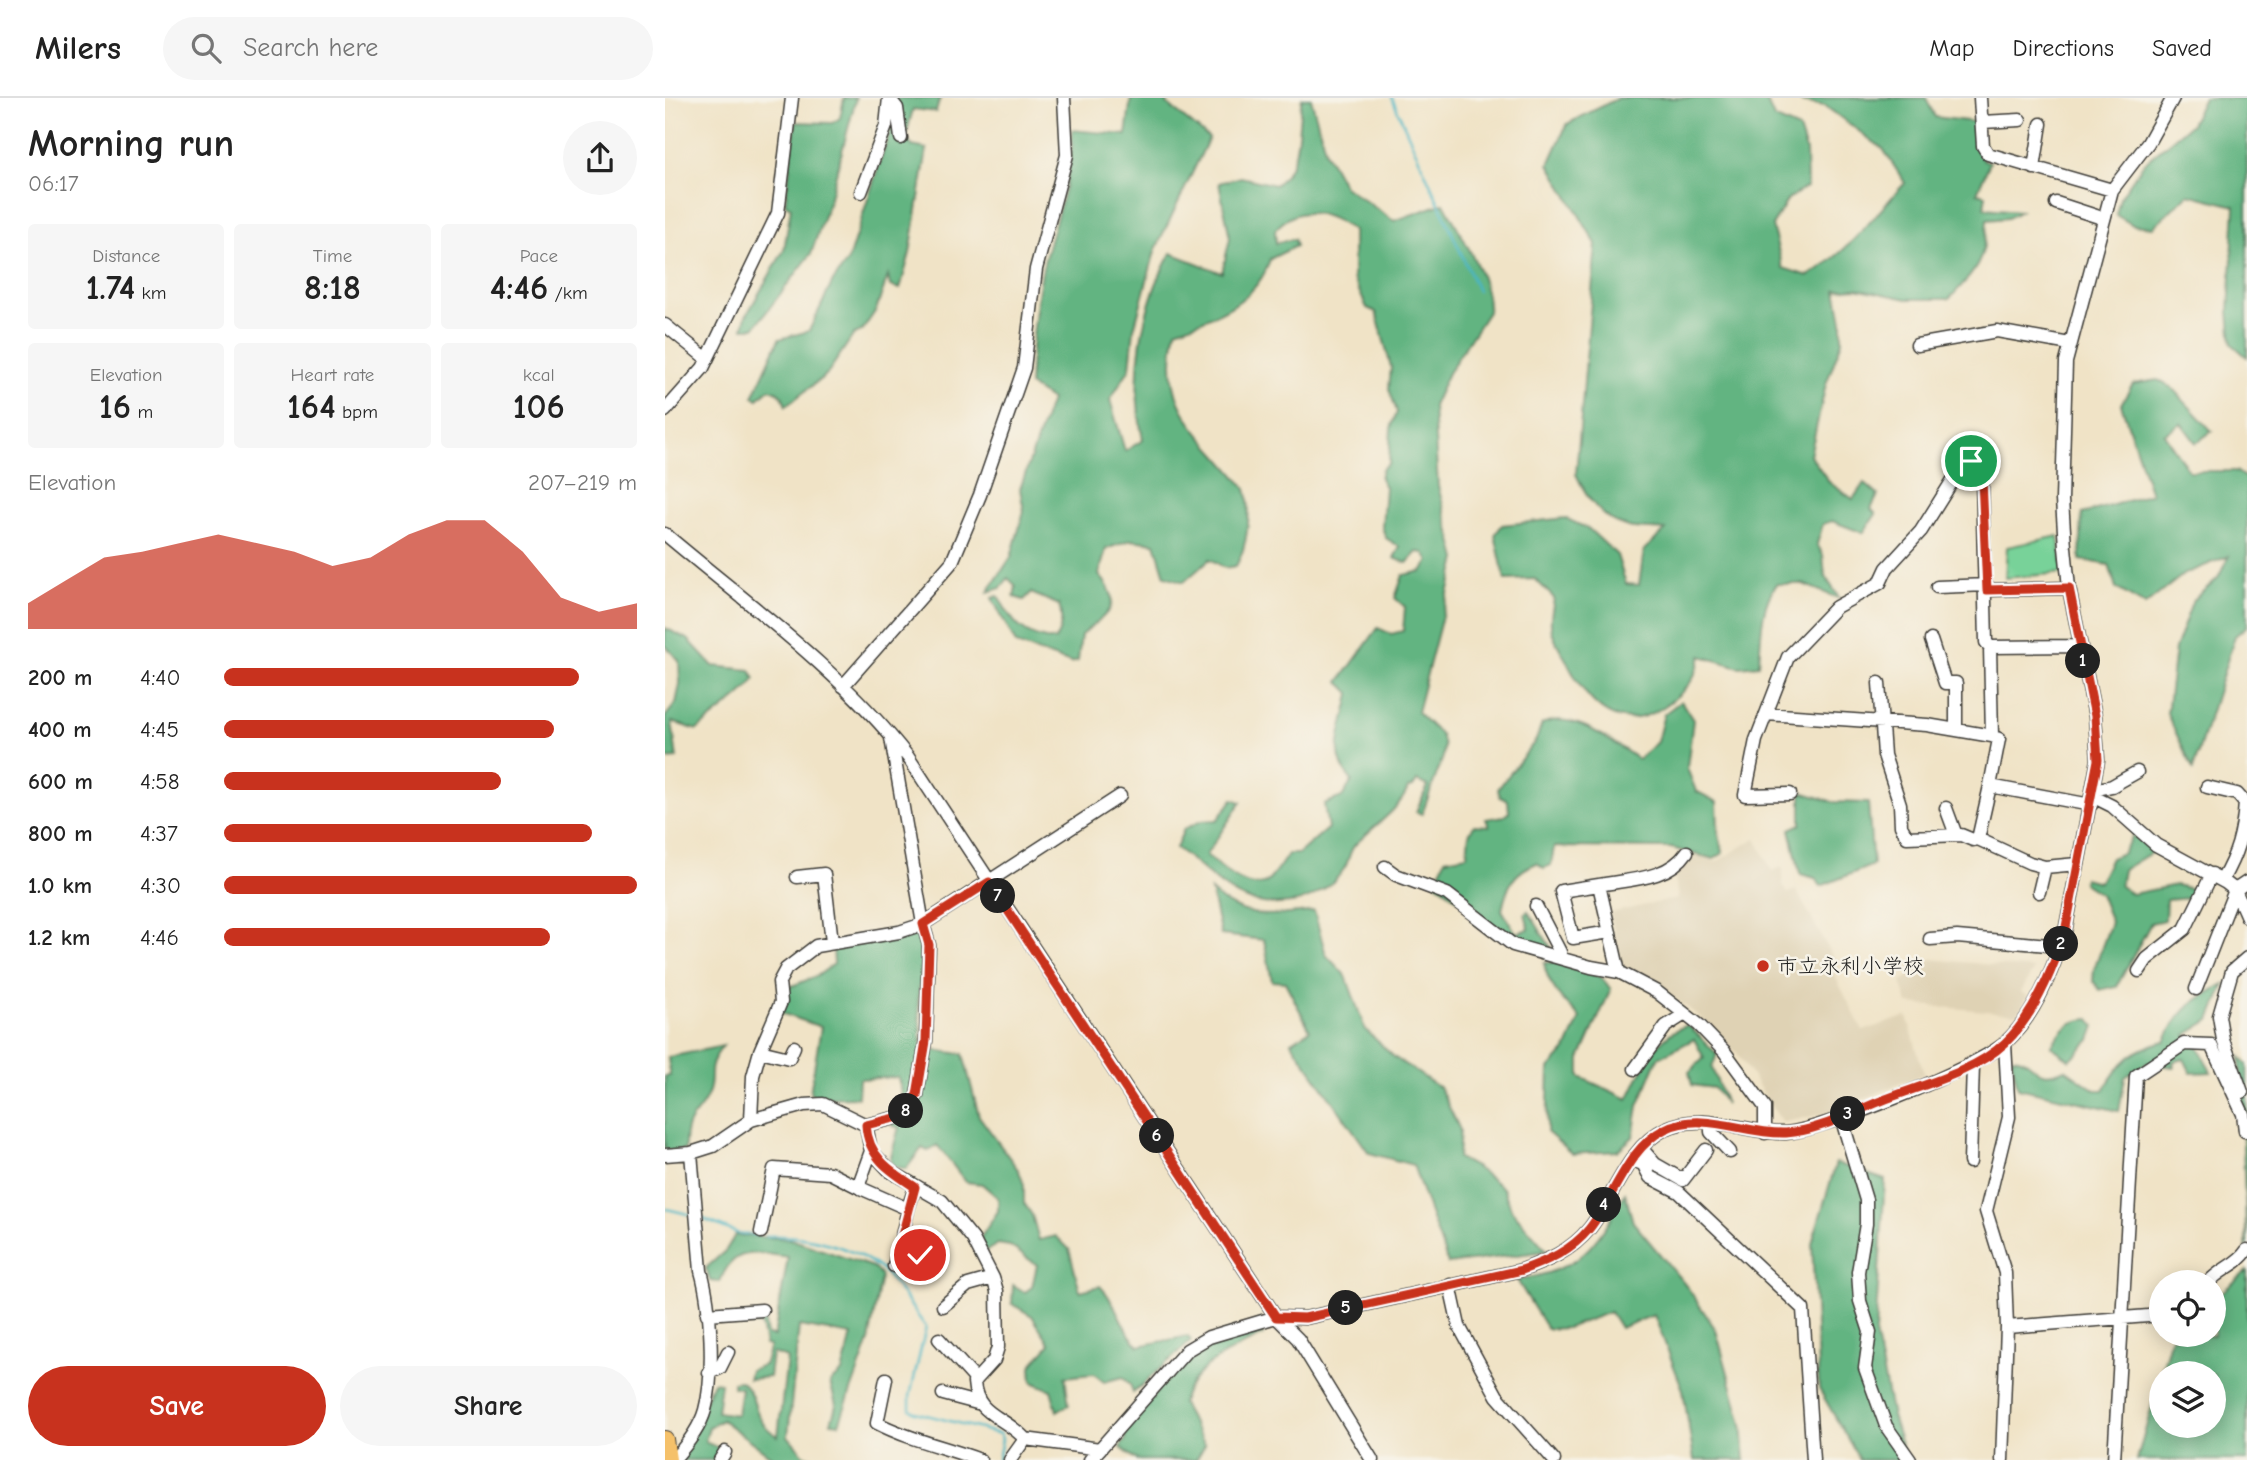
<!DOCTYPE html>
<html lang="en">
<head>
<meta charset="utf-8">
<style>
	:root { --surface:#fff; --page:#f6f6f6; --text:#222; --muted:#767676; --line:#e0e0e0; --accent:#c8321e }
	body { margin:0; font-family:"Comic Neue","Klee One",sans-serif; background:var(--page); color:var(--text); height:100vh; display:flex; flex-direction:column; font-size:26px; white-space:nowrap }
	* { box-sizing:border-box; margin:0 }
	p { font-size:23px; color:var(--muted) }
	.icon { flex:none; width:38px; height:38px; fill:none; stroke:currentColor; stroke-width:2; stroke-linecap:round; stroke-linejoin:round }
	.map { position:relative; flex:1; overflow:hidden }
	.side { display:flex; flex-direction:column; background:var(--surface); width:665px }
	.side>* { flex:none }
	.tools { position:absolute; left:1484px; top:1172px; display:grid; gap:14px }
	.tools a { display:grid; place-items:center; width:77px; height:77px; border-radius:50%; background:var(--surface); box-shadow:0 4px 18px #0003; font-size:35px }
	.pin { position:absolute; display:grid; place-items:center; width:60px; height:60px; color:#fff; margin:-30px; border:4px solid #fff; border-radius:50%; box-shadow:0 2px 7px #0007 }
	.km { position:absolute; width:35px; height:35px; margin:-18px; border-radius:50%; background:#222; color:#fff; font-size:19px; line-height:35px; text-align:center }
	.round { display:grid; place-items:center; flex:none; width:74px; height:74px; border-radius:37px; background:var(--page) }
	.summary { display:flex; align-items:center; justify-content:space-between; height:119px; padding:0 28px }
	h1 { font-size:38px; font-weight:700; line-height:52px }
	.figures { display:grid; grid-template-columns:repeat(3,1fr); gap:10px; height:119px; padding:7px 28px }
	.figures div { display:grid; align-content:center; border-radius:7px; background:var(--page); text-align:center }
	.figures b { font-size:35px; font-weight:700 }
	.figures small { font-size:19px; font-weight:400 }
	.figures p { font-size:19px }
	.chart { height:196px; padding:14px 28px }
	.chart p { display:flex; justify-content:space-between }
	.chart svg { width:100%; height:126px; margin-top:7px; fill:var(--accent); opacity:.7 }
	.cta { display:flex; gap:14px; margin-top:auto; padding:14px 28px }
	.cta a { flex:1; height:80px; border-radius:42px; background:var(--accent); color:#fff; font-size:28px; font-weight:700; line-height:80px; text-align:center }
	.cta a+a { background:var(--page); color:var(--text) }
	ul { padding:0 28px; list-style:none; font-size:23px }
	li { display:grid; grid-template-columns:112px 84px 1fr; align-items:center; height:52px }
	li i { height:18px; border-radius:9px; background:var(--accent) }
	header { display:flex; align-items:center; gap:42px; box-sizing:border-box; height:98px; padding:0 35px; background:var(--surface); border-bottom:2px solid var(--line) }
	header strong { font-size:33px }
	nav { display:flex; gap:38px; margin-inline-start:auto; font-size:24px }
	.search { width:490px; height:63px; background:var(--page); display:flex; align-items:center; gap:18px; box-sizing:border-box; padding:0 24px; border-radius:38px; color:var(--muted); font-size:26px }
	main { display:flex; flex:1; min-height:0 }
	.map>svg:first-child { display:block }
	.built { fill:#dfd2b4 }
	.green { fill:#78d299; stroke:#4a775a; stroke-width:2 }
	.forest { fill:#62b481; stroke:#3f684e; stroke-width:2; fill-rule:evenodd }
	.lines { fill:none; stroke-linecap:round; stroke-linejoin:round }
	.stream { stroke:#48b6c4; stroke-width:2.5 }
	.minor-casing { stroke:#3c3a36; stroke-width:15 }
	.major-casing { stroke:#3c3a36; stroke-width:18 }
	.minor { stroke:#fff; stroke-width:12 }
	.major { stroke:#f5c16b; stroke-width:16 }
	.route-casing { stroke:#fff; stroke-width:14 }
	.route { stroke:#c8321e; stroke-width:9 }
	.poi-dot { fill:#c8321e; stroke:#f7f3e8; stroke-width:2.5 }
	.labels { text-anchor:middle; stroke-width:5; stroke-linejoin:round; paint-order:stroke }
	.poi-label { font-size:21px; fill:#1c1c1c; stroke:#f7f3e8; text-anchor:start }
</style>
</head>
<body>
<header>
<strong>Milers</strong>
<div class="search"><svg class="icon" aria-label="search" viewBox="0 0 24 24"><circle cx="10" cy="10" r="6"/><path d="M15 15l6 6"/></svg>Search here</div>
<nav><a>Map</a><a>Directions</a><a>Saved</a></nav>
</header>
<main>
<section class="side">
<div class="summary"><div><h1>Morning run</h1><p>06:17</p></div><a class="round"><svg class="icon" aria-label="share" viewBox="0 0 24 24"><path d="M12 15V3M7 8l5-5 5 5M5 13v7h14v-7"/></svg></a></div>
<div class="figures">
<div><p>Distance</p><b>1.74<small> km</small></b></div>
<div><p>Time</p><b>8:18</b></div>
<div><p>Pace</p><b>4:46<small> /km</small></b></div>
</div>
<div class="figures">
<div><p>Elevation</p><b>16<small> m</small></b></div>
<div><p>Heart rate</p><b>164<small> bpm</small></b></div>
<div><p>kcal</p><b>106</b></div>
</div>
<div class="chart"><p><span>Elevation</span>207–219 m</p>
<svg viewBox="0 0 160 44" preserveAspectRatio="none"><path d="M0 44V35L10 27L20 19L30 17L40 14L50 11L60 14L70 17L80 22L90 19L100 11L110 6L120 6L130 17L140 33L150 38L160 35V44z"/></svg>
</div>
<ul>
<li><b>200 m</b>4:40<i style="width:86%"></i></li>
<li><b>400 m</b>4:45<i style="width:80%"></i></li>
<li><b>600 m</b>4:58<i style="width:67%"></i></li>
<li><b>800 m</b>4:37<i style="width:89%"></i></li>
<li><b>1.0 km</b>4:30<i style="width:100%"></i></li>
<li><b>1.2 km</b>4:46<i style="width:79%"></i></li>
</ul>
<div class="cta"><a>Save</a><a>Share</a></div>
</section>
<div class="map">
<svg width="1582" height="1362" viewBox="0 0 1582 1362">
	<rect width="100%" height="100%" fill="#f7f3e8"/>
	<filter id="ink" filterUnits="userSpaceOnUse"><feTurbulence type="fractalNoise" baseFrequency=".0143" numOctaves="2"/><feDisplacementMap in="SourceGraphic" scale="14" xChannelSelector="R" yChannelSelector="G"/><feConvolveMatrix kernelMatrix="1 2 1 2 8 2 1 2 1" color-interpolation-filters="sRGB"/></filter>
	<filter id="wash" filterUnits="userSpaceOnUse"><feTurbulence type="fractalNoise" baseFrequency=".00686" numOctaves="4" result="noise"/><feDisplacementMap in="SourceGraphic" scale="28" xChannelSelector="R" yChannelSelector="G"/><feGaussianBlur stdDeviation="1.57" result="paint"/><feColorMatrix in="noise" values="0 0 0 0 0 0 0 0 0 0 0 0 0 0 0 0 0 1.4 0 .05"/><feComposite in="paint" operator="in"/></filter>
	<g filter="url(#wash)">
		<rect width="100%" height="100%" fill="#f0e3c6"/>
		<path class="built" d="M1091,740L1107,773L1118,769V787L1123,795L1131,792L1175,872L1169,876L1198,933L1242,918L1259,976L1163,1015L1117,1024L1072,955L1036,920L997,890L955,866L945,815L1013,800L1009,774L1026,756L1051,764Z
			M1266,861L1369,871L1356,894L1363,898L1353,916L1243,906L1236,884Z"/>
		<path class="green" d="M1394,438L1398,475L1340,480L1342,449Z"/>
		<path class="forest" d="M179,0H191L164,103L146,156L89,230H78L81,218L119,152L126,109L120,106L131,24L167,25L175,20Z
			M228,0H275L271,14L248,11L241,38L247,48L262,51L245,155L235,191L225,188L223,178L211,212L197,233L189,236L162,276L121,308C118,298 115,293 104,291L93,301L88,299L114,241L144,233L168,183L183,162L226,30Z
			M466,0H503L502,6L544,40L490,153L469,231L465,270L445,302L460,353L478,342C465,281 475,210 506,155L557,175L565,140L554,85L576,79L610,87C638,66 631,32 637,0H646L661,55L679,88L729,123L779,105C794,134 826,182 823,214L783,275L768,308L773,388L792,461L752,614L776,637L779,648L778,659L757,716L751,714L763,688L752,683L748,689L743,690C735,712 706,730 690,747C684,753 684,764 679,771C668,787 646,803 626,805C571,813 551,779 511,750L519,731L536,723L552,722L568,701L576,704L541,757C554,768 586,798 603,783C611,775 617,765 623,756H633L663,730L659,706L677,699L687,683C661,652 680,630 685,595L674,584L713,530L726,536L738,533L740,509L730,500L738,477L757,473L764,463L759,455L752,454L742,465L729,460L735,449L721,440L717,429L720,389L715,380L717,371L724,365L726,330L732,314L724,291L726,269L711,214L702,210L688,180V133C662,114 633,105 610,132L611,145L629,141L631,148L605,161C593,203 550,219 511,232C493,314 537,333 581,391C587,412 582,450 571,468L560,470L545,461L519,484L500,478L490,445L466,442L441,451L434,477C462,507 440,517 416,537L413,563L406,565L351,546L327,500L333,498C347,524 358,540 390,542C397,530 398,520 394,507L366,495L359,502L349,499L351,488L343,480L336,490L323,494L346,459L359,413L355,391L386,302L364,287C367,248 370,208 378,169C388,123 409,80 407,32L461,37Z
			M953,0H1097L1102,4L1109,20L1134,31L1141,53L1142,89L1123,101L1107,128L1118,170L1143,178C1183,155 1209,118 1240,85L1218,51L1160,8L1136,4L1134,0H1261L1270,19L1310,24L1317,61L1325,64L1312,95L1321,97L1319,110L1355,113L1343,120L1322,122C1320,163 1312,172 1284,201H1242L1191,190L1171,192L1177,223V243L1161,286L1145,357L1165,385L1188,401L1199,385L1213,397L1206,411L1211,416L1198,435L1167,423L1158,426L1152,446L1158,457L1160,478L1175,501L1138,486H1112C1095,506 1096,542 1094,567L1074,569L1036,558C1031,581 1023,590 1004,605C954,642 923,608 901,562C896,552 886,538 886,527C885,519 888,509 889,500L870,481L840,482L830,437L837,427L900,420L924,431L952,457L961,486L974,487L979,452L1001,432C989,430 975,432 963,429C936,422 922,400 911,376L931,146L884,66L902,26Z
			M1539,0H1582V259L1567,246L1564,213L1570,108L1523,96L1488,129L1468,127L1451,117L1455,100L1479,65L1526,26Z
			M1493,282L1507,290L1547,333L1531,345L1516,325L1499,336L1524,373H1571L1582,381V528L1570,538L1528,671L1502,616L1510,551L1528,502L1553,480L1564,458L1519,476L1480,507L1451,490L1444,467L1415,462L1417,416L1486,396L1456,306L1468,286Z
			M0,530L23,541L48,568L85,572L90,581C81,596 48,618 32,632L7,624L12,660L0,661V619L11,605L15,586L14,563L0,547Z
			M1016,603L1028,622L1022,670L1031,693L1052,704L1053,733L1058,755L1049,761L1006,750L889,749L886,767L879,770L872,765C848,774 842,788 837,812L851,835L864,831L860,815L863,813L886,850L881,852L851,844L771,785L780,761L802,757L804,736L809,727L824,728L821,721L839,718L844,714L843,703L835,699L833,691L871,642L877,626C908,611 948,645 973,661L992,644L999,616Z
			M1136,694L1169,704L1203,705L1208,767L1156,788L1150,780L1135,776L1125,731L1136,726Z
			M1468,737L1489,753L1458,772L1455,788L1467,796L1511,787L1530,792L1526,800L1501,802L1500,822L1486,825L1452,888L1435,892L1428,883L1429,871L1446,824L1435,796L1418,785L1419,780L1434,784L1446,760L1458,755Z
			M546,793C577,822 609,819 649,813L661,857L681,878L700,931L729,959L775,990L795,1032L793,1060L812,1070L838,1090L847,1113L882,1153L783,1166L748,1067L704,1055L626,944L645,932L620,884L607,883L599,842L556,837Z
			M255,833L259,854L253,900L257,951L298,956L314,1018L354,1073L359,1087V1105L367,1117L374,1142L391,1138L404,1151L415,1193L435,1188C454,1207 455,1230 474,1248L523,1238L526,1243L468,1295L465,1286L458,1279L439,1284L429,1276L400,1279L404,1307L392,1313L386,1292L367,1284L366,1268L385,1246L367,1218L347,1206L348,1187L360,1194L367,1189L372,1167L345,1148L333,1146L321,1153L314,1142L333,1113V1100L317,1086L301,1084L272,1047L263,1053L257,1050L241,1071L228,1068L225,1062L234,1029L227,1028L225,1012L238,1005L233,979L194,981L193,999L150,1000L145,995L156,929L116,915L119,891L152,878L169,866L168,849Z
			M889,864L936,879L946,891L915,961V979L963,1001C978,972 989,937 1023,927L1052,956L1047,970L1061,1006L1049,990L1027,987L1024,974L1039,960L1029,941L993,960L973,1008L968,1039L952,1053L907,1056L882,1034L884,971L901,952L915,920C899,903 883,889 879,865Z
			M1560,886L1545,922L1521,937L1535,952L1546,974L1526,975L1519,961L1508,964L1509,969L1482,965L1460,979L1454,1013L1353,990L1346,959C1374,960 1366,986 1400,971L1430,992H1439C1455,963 1468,951 1500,943C1516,910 1528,902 1560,886Z
			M1425,921L1430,928L1425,942L1405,962L1386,948C1398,930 1403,922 1425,921Z
			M58,948C38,973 51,975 43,996C34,1020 19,1015 20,1052L4,1053L0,1050V978H5L3,959Z
			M1575,958L1582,967V1163Z
			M1171,1065L1220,1082L1210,1235L1227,1318L1241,1362H1195L1154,1291L1147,1145Z
			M960,1095L968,1124L1023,1190L1051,1232L1077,1326L1080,1362H1029L1018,1292L989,1217L955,1230L945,1214L902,1230L882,1231L852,1182C915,1172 931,1149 960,1095Z
			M70,1137L125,1141L208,1169L216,1178L204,1243L174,1326L166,1325L171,1307L165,1284L177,1274L187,1237L134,1228L123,1338L140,1358L157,1362H111L57,1322L44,1329L40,1344L56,1351L50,1362H14L48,1284L56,1285L52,1314L72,1317L76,1290L68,1289V1284L76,1283C95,1299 85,1323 113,1338L122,1260L107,1255L104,1279L83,1281L85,1272L99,1267L105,1248L100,1247L96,1227L48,1224L47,1219H99L102,1237L109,1238L123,1159C91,1155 68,1147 55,1184L45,1183L41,1170L61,1152Z
			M1582,1173V1362H1472L1506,1239L1549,1237V1201ZM1496,1276H1549V1328H1496Z
			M596,1232L598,1237C565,1253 525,1269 517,1306L540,1347L531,1362H472L455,1349L461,1341L459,1336C495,1285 530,1241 596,1232Z"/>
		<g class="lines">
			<path class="stream" d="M727,0L813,193
				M2,1111L27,1117
				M36,1120L72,1135L93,1137
				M100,1138C137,1136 188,1147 218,1173C234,1188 247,1211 261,1229L245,1298V1311L250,1314L335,1336L337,1341L333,1362"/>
		</g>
	</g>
	<g filter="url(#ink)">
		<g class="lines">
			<defs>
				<path id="minor" d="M224,0L232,10L236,40
					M1315,0L1318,48L1323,56L1447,92
					M1317,24L1355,22
					M1369,70L1376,26
					M196,94L221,28L224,0
					M1391,105L1437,120
					M0,227L42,261
					M1252,247L1332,233L1405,246
					M0,313L38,270L113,115L127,0
					M0,436C83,506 176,573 243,659L611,1219L633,1241L707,1362
					M1272,489L1322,487
					M1322,492L1404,490
					M1266,542L1280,585H1291V632
					M1325,549L1327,638L1334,641L1325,688L1426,707
					M1214,585L1219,657L1235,706L1236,728L1242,739L1296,737L1308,742L1313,741L1365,765L1380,769L1412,766
					M178,588L287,464L315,397L359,270L371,171L402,57L399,0
					M1101,616L1262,627L1327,638
					M1542,689L1572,696L1580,705C1578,736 1572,756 1557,782
					M1428,692L1447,688L1472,674
					M1125,696L1080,697L1091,642L1123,559L1171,509L1215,485L1222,470L1256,433L1293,374L1306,363L1317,381L1321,544L1325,549L1415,548
					M1427,698L1447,708L1491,747L1561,785L1570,792L1582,819
					M1281,710L1291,737
					M1313,741L1325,688
					M1022,754C1003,782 965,781 934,787L954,874L992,894L1034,927L1059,953L1100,1009V1035
					M720,769L731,777L782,796L848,847L926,869L954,874
					M132,779L159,776L167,844
					M934,787L896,793L908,840L945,834
					M1374,794L1380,769
					M871,808L895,854
					M1265,841L1292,839L1395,848
					M1474,873L1482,861L1520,831L1547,776
					M1531,891L1570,792L1582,784
					M95,953L124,960L129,949
					M970,971L1001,928L1020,916
					M1577,994L1558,942L1554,918L1567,873L1582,860
					M1176,1019L1201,1102V1126L1193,1174L1195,1203L1205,1234L1200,1270L1221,1328L1245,1362
					M86,1022L88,978L95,953L116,904L114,884L121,871L151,848L234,834L258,826L455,698
					M1046,1025V1034L1065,1054
					M201,1027L206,1053L225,1073L277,1103L308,1141L328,1180L332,1193L333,1249L329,1262L309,1284C311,1318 340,1318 360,1341
					M977,1051L990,1066L1018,1082L1041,1052
					M206,1053L193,1089L243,1111L250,1089
					M0,1057L26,1055L48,1048L86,1022L139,1007L158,1006L201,1027L234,1019L246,1008L252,997L261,943L264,847L258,826L226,640
					M967,1062L978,1066L985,1079L1014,1094L1138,1211L1148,1362
					M1305,1064L1308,967
					M243,1111L237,1138L255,1157
					M96,1134L109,1071L165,1075L193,1089
					M229,1168L237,1138
					M1543,1185C1554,1171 1573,1167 1582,1152
					M785,1187L794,1228L832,1298L889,1362
					M278,1208L303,1187L328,1180
					M42,1216L97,1212
					M1342,1229L1496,1217
					M274,1241L311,1282
					M44,1275L55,1270L63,1254
					M221,1281L212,1325C245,1342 280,1349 315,1362
					M278,1296L312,1305
					M360,1341L435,1351
					M8,1362C20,1349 35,1330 40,1312C50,1276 46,1208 36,1173L26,1055
					M55,1362L60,1354
					M345,1362L360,1341
					M425,1362L522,1252L544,1239L611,1219L640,1220L857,1172C882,1163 906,1153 924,1131C949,1100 962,1050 1000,1031C1038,1012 1081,1036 1121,1035C1156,1033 1314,969 1340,945C1370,918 1388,871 1400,834L1433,662L1430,618L1404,490L1400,449L1397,402L1401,264L1447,92L1483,45L1508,0
					M1337,1362L1342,1229L1340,1175L1321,1113L1344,1019L1340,946
					M1449,1362L1471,978L1519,946L1546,947L1578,1016L1580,1033"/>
				<path id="major" d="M0,1341L3,1362"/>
			</defs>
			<use href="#minor" class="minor-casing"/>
			<use href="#major" class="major-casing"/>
			<use href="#minor" class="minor"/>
			<use href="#major" class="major"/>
		</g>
	</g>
	<g class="lines" filter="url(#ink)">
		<defs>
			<path id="route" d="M255,1157L237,1138L250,1089C225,1073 203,1059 201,1027L234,1019L252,997L261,943L264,847L258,826L324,784L611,1219L640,1220L857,1172C882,1163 906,1153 924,1131C949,1100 962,1050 1000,1031C1038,1012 1081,1037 1121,1035C1154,1033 1185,1015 1216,1003C1256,987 1308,975 1340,945C1370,917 1388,871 1400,834L1433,662L1430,618L1404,490L1322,492L1317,381L1306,363"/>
		</defs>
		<use href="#route" class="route-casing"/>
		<use href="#route" class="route"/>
	</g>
	<circle class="poi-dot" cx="1098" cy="868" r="7"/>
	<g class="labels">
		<g class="poi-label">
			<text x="1112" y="875">市立永利小学校</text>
		</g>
	</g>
</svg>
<div class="tools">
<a><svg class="icon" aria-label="locate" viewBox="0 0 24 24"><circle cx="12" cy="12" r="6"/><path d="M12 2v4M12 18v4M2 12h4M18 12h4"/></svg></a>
<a><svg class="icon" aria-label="layers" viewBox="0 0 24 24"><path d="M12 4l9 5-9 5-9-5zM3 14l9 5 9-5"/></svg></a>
</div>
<div class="pin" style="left:1306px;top:363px;background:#1e9e55"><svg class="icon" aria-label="arrive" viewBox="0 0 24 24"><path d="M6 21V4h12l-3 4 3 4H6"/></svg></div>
<div class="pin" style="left:255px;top:1157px;background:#d93025"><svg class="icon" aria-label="check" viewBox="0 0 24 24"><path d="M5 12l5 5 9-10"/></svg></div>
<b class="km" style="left:1418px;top:563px">1</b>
<b class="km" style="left:1396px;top:846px">2</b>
<b class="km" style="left:1183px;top:1016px">3</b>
<b class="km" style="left:939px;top:1107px">4</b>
<b class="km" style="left:681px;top:1210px">5</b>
<b class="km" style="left:492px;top:1038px">6</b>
<b class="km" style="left:333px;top:798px">7</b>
<b class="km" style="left:241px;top:1013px">8</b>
</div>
</main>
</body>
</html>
